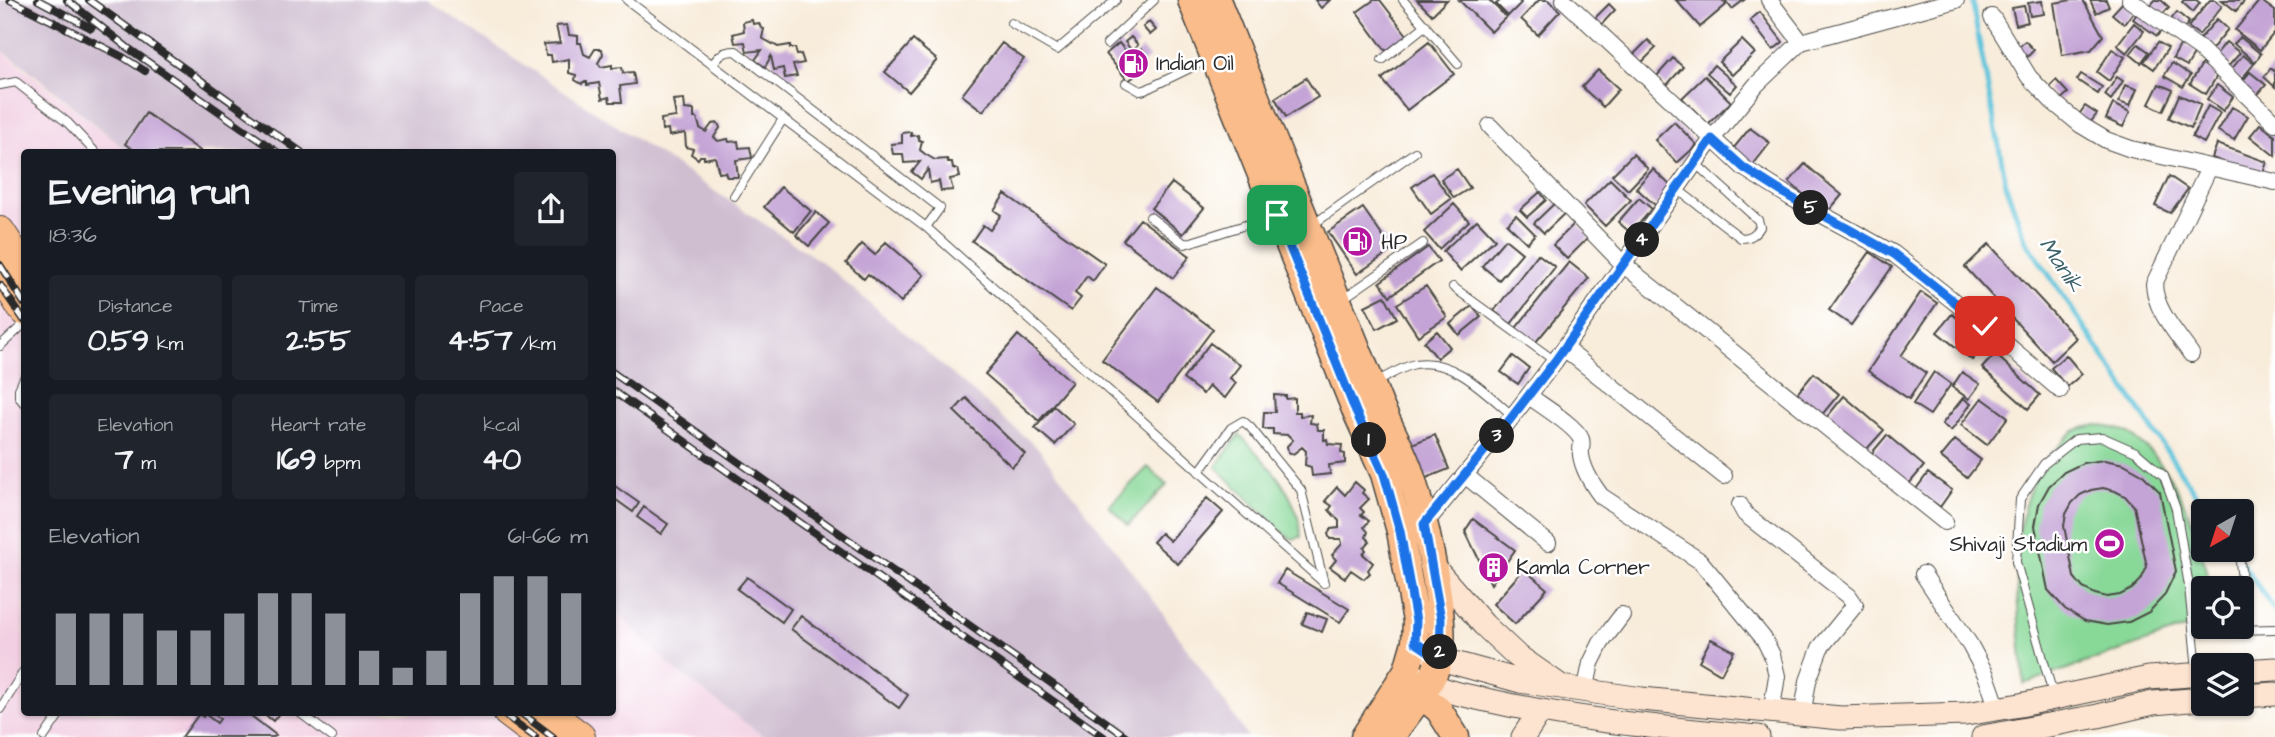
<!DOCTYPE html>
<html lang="en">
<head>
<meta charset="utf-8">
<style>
	:root { --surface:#171b24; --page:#20242c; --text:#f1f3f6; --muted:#9ea1a6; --accent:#8c9099 }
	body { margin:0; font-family:"Architects Daughter",sans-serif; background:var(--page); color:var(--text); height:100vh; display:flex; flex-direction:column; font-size:26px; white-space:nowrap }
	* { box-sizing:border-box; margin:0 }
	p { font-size:23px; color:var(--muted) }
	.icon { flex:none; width:38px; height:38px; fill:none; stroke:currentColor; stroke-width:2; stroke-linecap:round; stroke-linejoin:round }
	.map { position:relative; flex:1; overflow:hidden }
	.drawer { position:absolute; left:21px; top:149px; width:595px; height:567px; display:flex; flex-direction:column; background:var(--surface); border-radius:7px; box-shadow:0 2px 5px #0004 }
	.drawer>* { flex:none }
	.needle { width:46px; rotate:219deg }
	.controls { position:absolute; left:2191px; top:499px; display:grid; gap:14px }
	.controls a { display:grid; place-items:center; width:63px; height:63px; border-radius:7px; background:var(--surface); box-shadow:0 2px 5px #0004; font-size:35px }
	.pin { position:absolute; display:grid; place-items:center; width:60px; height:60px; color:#fff; margin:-30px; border-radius:14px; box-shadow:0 4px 10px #0006 }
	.km { position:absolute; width:35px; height:35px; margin:-18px; border-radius:50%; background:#222; color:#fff; font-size:19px; line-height:35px; text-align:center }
	.round { display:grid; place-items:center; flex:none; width:74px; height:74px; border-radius:7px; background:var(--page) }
	.headline { display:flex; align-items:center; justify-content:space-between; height:119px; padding:0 28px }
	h1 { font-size:38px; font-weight:700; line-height:52px }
	.stats { display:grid; grid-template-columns:repeat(3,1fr); gap:10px; height:119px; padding:7px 28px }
	.stats div { display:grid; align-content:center; border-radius:7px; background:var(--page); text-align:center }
	.stats b { font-size:30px; font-weight:700 }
	.stats small { font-size:19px; font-weight:400 }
	.stats p { font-size:19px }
	.chart { height:196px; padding:14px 28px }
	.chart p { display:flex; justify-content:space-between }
	.chart svg { width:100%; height:126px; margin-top:7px; stroke:var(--accent); stroke-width:6 }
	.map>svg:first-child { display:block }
	.built { fill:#f2cfe2 }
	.industrial { fill:#cfbdd0 }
	.green { fill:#88d898; stroke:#5a8262; stroke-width:2 }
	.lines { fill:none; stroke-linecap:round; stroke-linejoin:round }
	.stream { stroke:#5ec4dc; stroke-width:5 }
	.building { fill:#c4a4d6; fill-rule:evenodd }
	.lane-casing { stroke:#4a4845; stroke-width:10 }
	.street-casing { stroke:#4a4845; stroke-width:18 }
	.secondary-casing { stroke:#4a4845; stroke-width:25 }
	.primary-casing { stroke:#4a4845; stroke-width:29 }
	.highway-casing { stroke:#4a4845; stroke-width:32 }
	.lane { stroke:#fff; stroke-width:8 }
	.street { stroke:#fff; stroke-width:16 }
	.secondary { stroke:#fde4d0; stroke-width:23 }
	.primary { stroke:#f9bc8a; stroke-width:26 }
	.highway { stroke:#f9bc8a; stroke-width:30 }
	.rail-casing { stroke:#2b2b2b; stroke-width:8 }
	.rail { stroke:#fff; stroke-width:5; stroke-dasharray:16; stroke-linecap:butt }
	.route-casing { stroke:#fff; stroke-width:14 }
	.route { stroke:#1a73e8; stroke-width:9 }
	.labels { text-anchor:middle; stroke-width:5; stroke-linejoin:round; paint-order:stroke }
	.poi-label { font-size:21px; fill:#2b2b2b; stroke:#fff; text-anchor:start }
	.water-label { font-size:23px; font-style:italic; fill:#3d6169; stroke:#fff }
</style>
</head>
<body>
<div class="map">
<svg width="2275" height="737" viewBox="0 0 2275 737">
	<rect width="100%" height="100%" fill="#fff"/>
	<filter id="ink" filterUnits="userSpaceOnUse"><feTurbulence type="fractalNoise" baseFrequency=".0143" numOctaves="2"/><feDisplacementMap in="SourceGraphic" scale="14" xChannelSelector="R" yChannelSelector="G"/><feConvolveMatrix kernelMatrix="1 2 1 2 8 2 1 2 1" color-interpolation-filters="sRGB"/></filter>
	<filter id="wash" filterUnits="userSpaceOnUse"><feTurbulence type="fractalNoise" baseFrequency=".00686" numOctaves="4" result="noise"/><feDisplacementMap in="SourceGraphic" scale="28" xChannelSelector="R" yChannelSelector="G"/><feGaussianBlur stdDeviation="1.57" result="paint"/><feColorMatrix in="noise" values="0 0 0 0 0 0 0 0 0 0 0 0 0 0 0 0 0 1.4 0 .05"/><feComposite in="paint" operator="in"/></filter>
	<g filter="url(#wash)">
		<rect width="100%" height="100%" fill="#f8ecda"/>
		<path class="built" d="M0,49L128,152H24V712H612L613,608L670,666L764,737H0Z"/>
		<path class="industrial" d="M0,0H427L823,263L1039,449L1157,605L1248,737H764L670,666L613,608L612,152H128L24,66L0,49Z"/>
		<path class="green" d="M2098,425C2106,427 2116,428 2124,431C2129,433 2133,437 2137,440C2181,475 2199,536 2210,588H2203V622L2024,684C2019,612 1999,497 2061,444C2065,439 2071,433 2077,430C2083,427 2091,427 2098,425Z
			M1239,434C1266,462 1300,495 1301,537L1293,539L1286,536L1216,467Z
			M1148,467L1167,485L1128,525L1109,506Z"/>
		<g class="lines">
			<path class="stream" d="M1973,0L1974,14L2007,189L2025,239L2207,511
				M2233,550L2275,611"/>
		</g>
		<g id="blocks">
			<path class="building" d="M1315,0H1330L1321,8Z
				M1374,0H1380L1407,35L1386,51L1357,12Z
				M1417,0H1447L1432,15Z
				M1459,0H1489L1506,17L1491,32Z
				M1501,0H1518L1521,3L1508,16L1496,4Z
				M1539,0H1548L1560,11L1538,35L1521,19Z
				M1676,0H1722L1726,5L1700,27Z
				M1725,0H1744L1732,9Z
				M2072,0H2083L2103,36L2091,50L2062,55L2054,3Z
				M2090,0H2106L2109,7L2096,13Z
				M2155,0H2161L2169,7L2161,16L2149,7Z
				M2184,0H2196L2200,3L2193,12L2182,2Z
				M2210,0H2215L2222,6L2199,35L2188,27Z
				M2222,0H2245L2236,11Z
				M2260,0L2275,11V32L2260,50L2235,30Z
				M2042,1L2044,14L2030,16L2028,3Z
				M2123,2L2134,11L2124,24L2112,14Z
				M1609,4L1615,10L1600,26L1594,19Z
				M2024,6L2028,22L2016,25L2012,8Z
				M2139,11L2163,29L2157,36L2133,19Z
				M1760,12L1783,42L1773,50L1750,20Z
				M2177,12L2189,22L2181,32L2169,22Z
				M2217,19L2228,29L2211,50L2199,40Z
				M752,20L753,24L759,23L761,28L764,29L762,38L767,41L778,47L790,45V48H795L797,55L801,54L804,63L793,65L797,76L785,78L783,68L774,70L771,56L765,67L755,60L762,50L747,52L745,42L735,43L733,34L744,31L743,22Z
				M1149,22L1156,30L1150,35L1143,27Z
				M2134,23L2144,31L2127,53L2117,45Z
				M567,25L569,35L578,36V43H581L584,54L590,57L595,49H602L603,54L598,63L601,67L612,65V68L622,67L623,73L633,72L635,84L620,86L622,102H610L609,97L602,99L599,83L587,85V82H583L582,84L575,80L576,75L569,73V59L552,62L551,55H546L544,44L560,43L556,26Z
				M1131,37L1138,45L1132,51L1125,42Z
				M2240,37L2261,54L2255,62L2234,44Z
				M913,40L937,60L909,92L885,72Z
				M1648,40L1656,48L1641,63L1633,55Z
				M1742,40L1755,53L1732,75L1719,62Z
				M2025,41L2034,50L2027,57L2018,47Z
				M1429,42L1454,74L1407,110L1382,79Z
				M2158,42L2168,48L2154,69L2144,62Z
				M2182,42L2196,51L2187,66L2173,58Z
				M2226,42L2240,53L2226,69L2213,58Z
				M1002,43L1024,59L983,111L962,95Z
				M1119,43L1142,71L1128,81L1106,54Z
				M2138,44L2149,52L2141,63L2130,54Z
				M1142,49L1149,58L1143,63L1135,55Z
				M2112,49L2125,57L2109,81L2097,72Z
				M2243,55L2254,64L2240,81L2229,72Z
				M1673,58L1683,67L1666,86L1656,77Z
				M2172,63L2191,75L2183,87L2164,76Z
				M2202,64L2218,74L2206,94L2190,84Z
				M1714,65L1737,85L1730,93L1707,73Z
				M2271,68L2275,72V87L2264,77Z
				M1598,70L1619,89L1603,107L1582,87Z
				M2250,72L2266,85L2254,99L2238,86Z
				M2081,74L2102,87L2098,94L2077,80Z
				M1705,76L1731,102L1708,124L1682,98Z
				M2117,77L2123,81L2111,100L2105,95Z
				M1306,78L1318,97L1286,117L1275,98Z
				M2056,80L2068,93L2059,101L2047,89Z
				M2159,84L2173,90L2163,111L2149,104Z
				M2125,85L2137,89L2130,106L2119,102Z
				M2217,85L2233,97L2223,111L2207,99Z
				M2179,95L2201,104L2191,128L2169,118Z
				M684,99L685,109L694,110V118H697L700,128L706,132L712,124L718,123L720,128L714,137L718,141L728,139L729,142L738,141L739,148L750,147L752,158L736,160L738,177H727L725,172L719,173L715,157L704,159V156H700L698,159L691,154L693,149L686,147L685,133L669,136L668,129L662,130L661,119L676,117L673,100Z
				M2113,104L2130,112L2123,127L2106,119Z
				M2085,106L2097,114L2089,124L2078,116Z
				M2208,106L2220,113L2204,143L2192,137Z
				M2232,107L2248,116L2234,140L2218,131Z
				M146,113L202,152H137L125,144Z
				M1674,122L1697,145L1677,163L1655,140Z
				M2260,124L2275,136V156L2250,136Z
				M1750,128L1770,143L1752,166L1732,150Z
				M911,132V136L918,135L919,140L922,141L920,150L925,154L935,160L947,159L948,162H952L953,169H958L960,177L950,179L953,190L941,191L939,181L930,183L928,169L921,179L912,172L920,162L904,163L903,154H893L891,144L902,143V133Z
				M2217,144L2267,162L2262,176L2212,158Z
				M1633,154L1648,169L1628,190L1612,175Z
				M1805,164L1842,195L1826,214L1789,182Z
				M1457,169L1470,188L1454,198L1441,179Z
				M1653,169L1672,187L1656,206L1636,188Z
				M1432,173L1451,199L1431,214L1412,187Z
				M2169,176L2188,189L2170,213L2155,206Z
				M1610,179L1631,200L1605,226L1584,205Z
				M1172,183L1204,208L1183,234L1151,208Z
				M781,187L811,211L794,232L764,207Z
				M1540,192L1546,200L1527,217L1520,210Z
				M1005,194L1105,264L1093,281L1087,276L1075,293L1081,298L1071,311L972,241L983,225L990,230L1001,215L994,210Z
				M1639,198L1652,209L1631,233L1618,222Z
				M1557,201L1567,211L1544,233L1534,223Z
				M1454,204L1469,221L1439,249L1424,232Z
				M1363,208L1392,250L1357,274L1328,232Z
				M816,212L829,223L809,246L796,235Z
				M1516,215L1535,234L1527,243L1507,224Z
				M1140,219L1190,256L1173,278L1123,240Z
				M1477,220L1495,239L1460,271L1443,251Z
				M1576,222L1590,236L1567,259L1553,245Z
				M1505,239L1522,253L1499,280L1482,266Z
				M886,242L924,275L901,302L868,274L864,279L846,263L862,244L875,255Z
				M1989,244L2076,338L2052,361L1965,267Z
				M1428,247L1439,261L1390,296L1380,282Z
				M1870,252L1892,267L1851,325L1829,310Z
				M1538,254L1555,267L1511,324L1494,311Z
				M1569,262L1589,278L1535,343L1516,328Z
				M1426,286L1447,317L1418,336L1397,304Z
				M1157,287L1213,329L1158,402L1102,360Z
				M1921,292L1937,303L1901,356L1926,373L1909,399L1868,371Z
				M1385,296L1397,318L1377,329L1365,306Z
				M1472,306L1481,317L1459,335L1450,324Z
				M1952,314L1987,341L1972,360L1937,332Z
				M1437,331L1450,347L1437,358L1424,342Z
				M1018,335L1072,382L1039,421L985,374Z
				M1210,343L1240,365L1230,378L1236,383L1225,398L1209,386L1203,394L1183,379Z
				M1995,354L2040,395L2028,409L1982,368Z
				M2066,355L2082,374L2067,387L2051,368Z
				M1513,356L1529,368L1518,384L1501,372Z
				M1934,372L1951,384L1930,415L1913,404Z
				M1962,372L1980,384L1969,399L1952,387Z
				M1814,373L1839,394L1820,417L1795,396Z
				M1274,395L1286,396V399L1295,398V412H1300V416L1311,415L1310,423L1317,424L1318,430H1324V440L1327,439L1328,444L1342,445L1341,453L1345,454V463L1329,465L1330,474L1312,476L1311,467L1305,465L1306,451L1302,447L1293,454L1288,452L1287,446L1293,440L1288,435L1273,434V429H1263L1264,412H1275Z
				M1844,396L1884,430L1865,451L1826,418Z
				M966,398L1025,454L1012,467L954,411Z
				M1963,398L1971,404L1951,431L1942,424Z
				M1982,398L2008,417L1987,445L1961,425Z
				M1054,406L1074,424L1055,445L1035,428Z
				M1435,435L1449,469L1424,479L1409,445Z
				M1887,435L1924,466L1908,485L1871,454Z
				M1955,440L1981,460L1967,478L1941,457Z
				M2104,460L2124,464L2142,474L2160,492L2176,571L2164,596L2149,612L2129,622L2107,625L2085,621L2065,609L2048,590L2035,526L2039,504L2049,486L2064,472L2083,463ZM2103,488L2115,491L2125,496L2134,506L2147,567L2141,580L2132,589L2120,595L2107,597L2095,594L2083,588L2074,577L2064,526L2066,514L2072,503L2080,495L2091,490Z
				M1928,473L1952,490L1940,507L1916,489Z
				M1355,482L1364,490L1362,493L1369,499L1360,508L1364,512L1361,515L1369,521L1364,527L1368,532L1366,537L1370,541L1364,548L1366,550L1363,554L1373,563L1368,570L1370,573L1364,579L1351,570L1345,578L1330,567L1336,560L1332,555L1342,544L1341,539H1330L1328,534L1331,529L1339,528V521L1329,510L1332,506L1325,501L1337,487L1345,495Z
				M612,484L639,503L633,512L612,497Z
				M1207,498L1223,512L1178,564L1153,542L1161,533L1170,541Z
				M644,507L668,524L661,534L637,517Z
				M1473,519L1515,550L1491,584L1465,531Z
				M1524,569L1547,589L1515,624L1493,604Z
				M1285,570L1349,609L1340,622L1277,583Z
				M747,577L791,609L782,622L737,589Z
				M1307,612L1327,619L1322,632L1302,624Z
				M801,616L908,695L899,708L791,629Z
				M1711,639L1734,651L1721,674L1699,661Z
				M212,712H246L276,735L274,737H182L199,714L203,717L205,714L217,723L220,719Z
				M262,712H280L273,721Z"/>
		</g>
	</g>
	<g filter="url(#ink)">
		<use href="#blocks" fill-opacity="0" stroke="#4a4845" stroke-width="2"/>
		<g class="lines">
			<defs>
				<path id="lane" d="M627,0L926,227L1324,583
					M1403,0L1458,64
					M1011,23L1057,50L1116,0
					M1107,44L1154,0
					M1382,60L1426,25
					M712,65C719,55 723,51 736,51L940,208L926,227
					M1126,83L1140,91L1145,90L1211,58
					M0,85L16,82L68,123L95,152
					M1677,189L1741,238C1750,238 1755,235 1760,227L1758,220L1695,163
					M734,196L783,119
					M1150,217L1185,244L1274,216
					M1311,226L1415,152
					M1453,287L1555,361
					M1341,300L1423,243
					M0,346L24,324
					M24,378L19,389V397L24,403
					M1376,382C1388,376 1402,367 1415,364C1453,357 1487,394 1513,416
					M1199,472L1231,428L1243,421L1250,427L1301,490L1324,583
					M2239,551L2243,591L2242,601
					M2238,626L2237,630L2275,629
					M2054,698L2016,562L2020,499L2044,464L2076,439L2102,437L2136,452L2164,476L2176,509L2189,586L2197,671
					M0,709L24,671
					M299,712L332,737
					M44,737L61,712"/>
				<path id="street" d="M1564,0L1744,168L1790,197L1894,254L1985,326L2060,390
					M1769,0L1801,42
					M2130,0L2200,49L2275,123
					M1992,17L2029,77L2052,101L2081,125L2106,140L2131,149L2275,182
					M1490,126L1624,265L1945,522
					M1564,348L1724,476
					M2191,354C2177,333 2155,311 2154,284L2209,168
					M1529,396C1541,405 1576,426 1581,439C1583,444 1580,450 1581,455C1583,470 1592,484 1601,496L1700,561L1764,639L1772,655L1777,676L1771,713
					M1465,475L1548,543
					M1740,505L1745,514L1849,596L1855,605L1820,648L1808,681L1802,716
					M1424,525L1505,426L1555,361L1712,139L1756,85L1801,42L1956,0
					M1923,574L1970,645L1986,675L1998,709
					M1585,692L1591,663L1601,643L1622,615"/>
				<path id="secondary" d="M1431,564L1484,625L1516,655L1559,685
					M1424,648L1440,659L1520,681L1642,699L1841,718L1966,714L2020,705L2149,678L2203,674
					M2242,671L2275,669
					M1415,676C1438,691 1464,695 1491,701C1579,721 1669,728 1758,737
					M2242,696L2275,694
					M1523,737L1540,711
					M1983,737L2098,716L2153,703L2203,699"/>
				<path id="primary" d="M1191,0L1356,412L1384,474L1400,531L1416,621L1415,642L1407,670L1364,737
					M1217,0L1380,405C1389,426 1401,447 1409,469C1422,507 1450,623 1439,660C1431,688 1407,713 1391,737
					M1408,685L1439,710L1456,737"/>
				<path id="highway" d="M0,232L24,269
					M0,273L24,310
					M508,712L541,737
					M547,712L580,737"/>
			</defs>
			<use href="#lane" class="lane-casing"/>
			<use href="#street" class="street-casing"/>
			<use href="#secondary" class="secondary-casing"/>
			<use href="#primary" class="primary-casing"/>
			<use href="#highway" class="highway-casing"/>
			<use href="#lane" class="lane"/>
			<use href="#street" class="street"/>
			<use href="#secondary" class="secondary"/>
			<use href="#primary" class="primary"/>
			<use href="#highway" class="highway"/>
			<defs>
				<path id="rail" d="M10,0L123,57L145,71
					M38,0L91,28
					M67,0L128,48L277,152
					M89,0L301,152
					M0,265L24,303
					M0,285L24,320
					M612,372L1127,737
					M612,390L1104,737
					M501,712L535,737
					M520,712L553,737"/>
			</defs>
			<use href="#rail" class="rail-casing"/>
			<use href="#rail" class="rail"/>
		</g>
	</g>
	<g class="lines" filter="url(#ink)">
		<defs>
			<path id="route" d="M1277,215L1356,412L1384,474L1400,531L1416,621L1415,642L1440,659L1441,619L1424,524L1505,426L1555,361L1712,139L1744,168L1790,197L1894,254L1985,326"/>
		</defs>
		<use href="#route" class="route-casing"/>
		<use href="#route" class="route"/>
	</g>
	<defs>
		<symbol id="fuel-disc" viewBox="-11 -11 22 22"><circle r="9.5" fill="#b5179e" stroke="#fff"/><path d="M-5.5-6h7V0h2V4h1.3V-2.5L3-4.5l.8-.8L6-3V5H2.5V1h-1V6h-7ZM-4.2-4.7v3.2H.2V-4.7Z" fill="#fff"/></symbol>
		<symbol id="stadium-disc" viewBox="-11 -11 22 22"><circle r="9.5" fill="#b5179e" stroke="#fff"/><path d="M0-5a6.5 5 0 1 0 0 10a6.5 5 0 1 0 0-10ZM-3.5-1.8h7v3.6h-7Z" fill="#fff"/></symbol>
		<symbol id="building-disc" viewBox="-11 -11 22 22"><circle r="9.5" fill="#b5179e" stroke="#fff"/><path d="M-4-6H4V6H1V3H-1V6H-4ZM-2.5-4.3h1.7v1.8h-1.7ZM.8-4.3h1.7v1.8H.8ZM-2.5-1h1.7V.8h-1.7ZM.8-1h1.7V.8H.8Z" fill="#fff"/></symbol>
	</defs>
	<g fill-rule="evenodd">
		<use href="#fuel-disc" x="1116" y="46" width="35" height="35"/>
		<use href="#fuel-disc" x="1340" y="224" width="35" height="35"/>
		<use href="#stadium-disc" x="2092" y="526" width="35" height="35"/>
		<use href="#building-disc" x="1476" y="550" width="35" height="35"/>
	</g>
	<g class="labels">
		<g class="poi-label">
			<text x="1156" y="70">Indian Oil</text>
			<text x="1381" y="249">HP</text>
			<text x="2087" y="551" text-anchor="end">Shivaji Stadium</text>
			<text x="1516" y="574">Kamla Corner</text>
		</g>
		<g class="water-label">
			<text transform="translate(2062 264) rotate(56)" y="8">Manik</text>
		</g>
	</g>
</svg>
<div class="controls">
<a><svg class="needle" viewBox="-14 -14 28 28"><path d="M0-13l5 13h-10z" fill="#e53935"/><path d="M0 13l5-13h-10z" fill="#9ea1a6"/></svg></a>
<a><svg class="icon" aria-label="locate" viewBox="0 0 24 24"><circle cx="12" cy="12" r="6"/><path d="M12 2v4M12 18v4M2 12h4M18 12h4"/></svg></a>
<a><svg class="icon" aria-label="layers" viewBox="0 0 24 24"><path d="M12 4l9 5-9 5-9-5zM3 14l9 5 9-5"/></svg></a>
</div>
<div class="pin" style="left:1277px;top:215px;background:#1e9e55"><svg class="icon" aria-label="arrive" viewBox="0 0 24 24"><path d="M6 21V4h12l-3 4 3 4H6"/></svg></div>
<div class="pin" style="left:1985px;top:326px;background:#d93025"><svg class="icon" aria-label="check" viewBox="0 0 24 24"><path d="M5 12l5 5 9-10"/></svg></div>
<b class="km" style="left:1369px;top:440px">1</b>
<b class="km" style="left:1440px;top:652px">2</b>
<b class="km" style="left:1497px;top:436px">3</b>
<b class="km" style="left:1642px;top:240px">4</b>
<b class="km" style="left:1811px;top:208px">5</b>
<section class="drawer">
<div class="headline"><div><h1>Evening run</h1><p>18:36</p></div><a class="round"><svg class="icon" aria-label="share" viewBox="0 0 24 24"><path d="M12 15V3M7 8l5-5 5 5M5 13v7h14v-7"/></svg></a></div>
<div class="stats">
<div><p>Distance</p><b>0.59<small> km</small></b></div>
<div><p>Time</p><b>2:55</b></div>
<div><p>Pace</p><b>4:57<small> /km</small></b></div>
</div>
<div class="stats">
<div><p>Elevation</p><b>7<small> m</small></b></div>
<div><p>Heart rate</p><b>169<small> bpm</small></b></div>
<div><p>kcal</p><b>40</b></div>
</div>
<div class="chart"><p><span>Elevation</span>61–66 m</p>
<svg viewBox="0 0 160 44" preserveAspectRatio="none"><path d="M5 44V19M15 44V19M25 44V19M35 44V25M45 44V25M55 44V19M65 44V12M75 44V12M85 44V19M95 44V32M105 44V38M115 44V32M125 44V12M135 44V6M145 44V6M155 44V12"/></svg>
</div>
</section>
</div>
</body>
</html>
